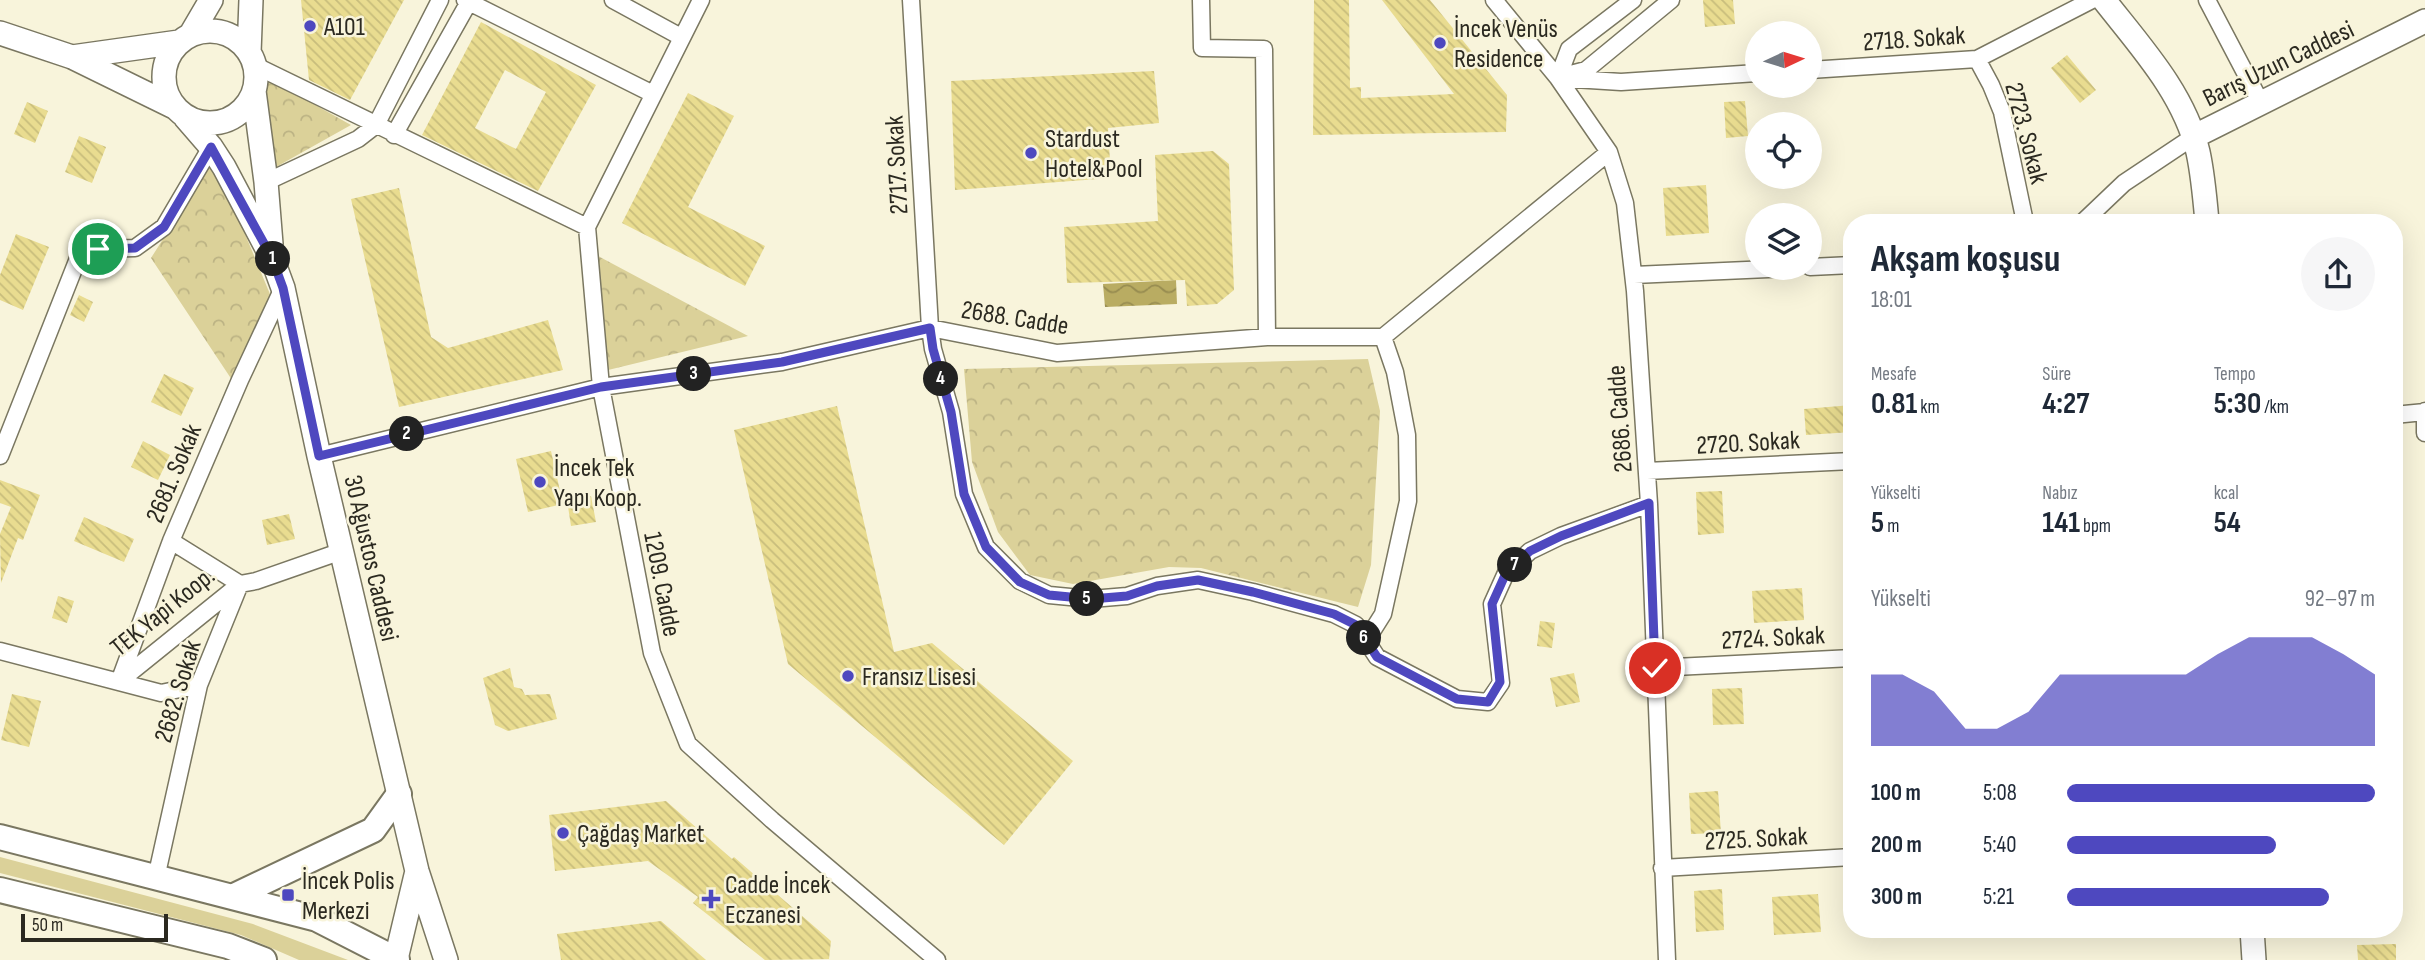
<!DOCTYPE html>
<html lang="tr">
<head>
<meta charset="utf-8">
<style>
	:root { --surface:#fff; --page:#f6f6f7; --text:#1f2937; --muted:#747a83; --accent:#4e48bf }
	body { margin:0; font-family:"Sofia Sans Condensed",sans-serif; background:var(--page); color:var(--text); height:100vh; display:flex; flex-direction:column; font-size:26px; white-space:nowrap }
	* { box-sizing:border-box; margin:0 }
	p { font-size:23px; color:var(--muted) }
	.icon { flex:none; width:38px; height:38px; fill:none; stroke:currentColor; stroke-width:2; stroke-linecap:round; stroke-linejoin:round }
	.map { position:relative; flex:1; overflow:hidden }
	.side { position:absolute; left:1843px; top:214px; width:560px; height:724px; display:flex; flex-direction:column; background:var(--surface); border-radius:28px; box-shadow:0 7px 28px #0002 }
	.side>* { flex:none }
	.needle { width:46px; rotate:86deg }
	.fabs { position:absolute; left:1745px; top:21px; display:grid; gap:14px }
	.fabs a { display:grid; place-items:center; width:77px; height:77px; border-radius:50%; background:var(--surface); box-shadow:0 7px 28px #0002; font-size:35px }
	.scale { position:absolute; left:21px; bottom:18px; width:147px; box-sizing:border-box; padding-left:7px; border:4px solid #2b2920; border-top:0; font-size:19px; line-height:24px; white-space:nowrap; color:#2b2920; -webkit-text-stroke:5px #f8f4db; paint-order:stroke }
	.pin { position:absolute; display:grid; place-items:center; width:60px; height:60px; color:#fff; margin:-30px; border:4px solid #fff; border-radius:50%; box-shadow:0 2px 7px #0007 }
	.km { position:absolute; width:35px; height:35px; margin:-18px; border-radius:50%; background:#222; color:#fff; font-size:19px; line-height:35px; text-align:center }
	.round { display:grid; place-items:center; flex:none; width:74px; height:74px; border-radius:37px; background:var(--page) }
	.head { display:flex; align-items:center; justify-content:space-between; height:119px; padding:0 28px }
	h1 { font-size:38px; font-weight:700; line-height:52px }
	.metrics { display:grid; grid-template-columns:repeat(3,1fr); gap:10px; height:119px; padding:7px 28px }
	.metrics div { display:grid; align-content:center }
	.metrics b { font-size:30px; font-weight:700 }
	.metrics small { font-size:19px; font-weight:400 }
	.metrics p { font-size:19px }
	.chart { height:196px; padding:14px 28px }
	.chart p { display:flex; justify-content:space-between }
	.chart svg { width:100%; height:126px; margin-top:7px; fill:var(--accent); opacity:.7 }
	ul { padding:0 28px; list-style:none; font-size:23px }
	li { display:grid; grid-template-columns:112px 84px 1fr; align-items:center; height:52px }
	li i { height:18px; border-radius:9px; background:var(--accent) }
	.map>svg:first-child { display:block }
	.grass { fill:#dbd199 }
	.park { fill:url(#park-crowns) }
	.water { fill:url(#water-waves) }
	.building { fill:url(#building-back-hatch); fill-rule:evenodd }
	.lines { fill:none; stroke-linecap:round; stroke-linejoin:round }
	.street-casing { stroke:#7a7761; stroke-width:19 }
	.secondary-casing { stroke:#7a7761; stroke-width:26 }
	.primary-casing { stroke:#7a7761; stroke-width:28 }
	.street { stroke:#fff; stroke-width:16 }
	.secondary { stroke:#fff; stroke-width:23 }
	.primary { stroke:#fff; stroke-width:24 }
	.route-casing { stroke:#fff; stroke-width:14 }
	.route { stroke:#4e48bf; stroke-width:9 }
	.poi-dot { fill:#4e48bf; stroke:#f8f4db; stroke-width:2.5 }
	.labels { text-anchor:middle; stroke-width:5; stroke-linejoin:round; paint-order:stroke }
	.poi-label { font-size:26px; fill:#2b2920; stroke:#f8f4db; text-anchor:start }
	.street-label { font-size:26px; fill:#2b2920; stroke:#f8f4db }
</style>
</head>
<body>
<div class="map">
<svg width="2425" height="960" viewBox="0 0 2425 960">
	<defs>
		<pattern id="park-crowns" width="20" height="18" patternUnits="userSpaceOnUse" patternTransform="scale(1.75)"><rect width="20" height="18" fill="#dbd199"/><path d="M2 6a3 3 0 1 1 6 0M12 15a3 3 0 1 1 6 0" fill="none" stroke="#bcb384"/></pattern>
		<pattern id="water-waves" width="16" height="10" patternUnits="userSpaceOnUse" patternTransform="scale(1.75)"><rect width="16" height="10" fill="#b9ac62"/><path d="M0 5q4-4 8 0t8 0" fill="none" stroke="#978c50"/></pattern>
		<pattern id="building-back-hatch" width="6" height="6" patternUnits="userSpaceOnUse" patternTransform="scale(1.75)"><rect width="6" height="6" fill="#e9dc90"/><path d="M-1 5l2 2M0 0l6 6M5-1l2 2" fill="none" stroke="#c8bd7c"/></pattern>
	</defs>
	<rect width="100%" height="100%" fill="#f8f4db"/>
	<path class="grass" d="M0,857L253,924L348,960H299L241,935L0,873Z"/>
	<path class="park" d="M260,74L351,125L276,167Z
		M214,159L272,299L232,380L151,258Z
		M598,256L748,336L604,371Z
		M1368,359L1380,411L1371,565L1358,607L1201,568L1169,567L1073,584L1030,575L998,532L972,462L964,369Z"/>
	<path class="water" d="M1176,280L1177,304L1105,307L1103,284Z"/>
	<path class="building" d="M301,0H404L350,100L309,80Z
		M1314,0H1349L1350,88L1361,87V98L1454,94L1382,0H1430L1507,95L1506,132L1313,135Z
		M1703,0H1733L1735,24L1705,27Z
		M481,22L596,85L538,191L422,135ZM505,70L546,92L516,149L475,128Z
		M2067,55L2096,90L2080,103L2051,68Z
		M1154,71L1159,123L1108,128L1111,178L955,190L951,81Z
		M688,93L734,116L688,207L765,246L745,286L622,223Z
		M1745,101L1748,136L1726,138L1724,102Z
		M27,102L48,111L35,143L14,134Z
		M79,136L106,147L92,183L65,172Z
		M1213,151L1229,164L1234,290L1217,304L1187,306L1185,280L1067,283L1064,227L1158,221L1155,155Z
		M1706,185L1709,233L1666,236L1663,188Z
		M399,188L431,337L448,348L548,320L563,370L399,407L351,199Z
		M16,234L49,247L23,310L0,300V275Z
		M79,295L93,302L84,322L70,315Z
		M164,374L194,388L181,416L151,402Z
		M1852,405V432L1806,435L1804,409Z
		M837,406L894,652L932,643L1073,761L1004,845L788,664L734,430Z
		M143,441L170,455L158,480L131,467Z
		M551,451L563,504L528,512L516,459Z
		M0,480L40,495L23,540L18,538L1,583L0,534L11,507L0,503Z
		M1722,491L1724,533L1698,535L1696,492Z
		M591,496L596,522L571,526L567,500Z
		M289,514L295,539L267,545L262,520Z
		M84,517L134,539L124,562L74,541Z
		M1802,588L1804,620L1754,623L1752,591Z
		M58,596L74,601L67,623L52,618Z
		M1540,621L1555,623L1552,648L1537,646Z
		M510,668L514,687L522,689L525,695L550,694L557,719L508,731L495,725L483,678Z
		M1574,673L1580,702L1556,707L1550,678Z
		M1742,688L1744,724L1713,725L1712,689Z
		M12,694L41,701L29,747L1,740Z
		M1718,791L1721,833L1691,834L1689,793Z
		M666,801L732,859L734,857L831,941L829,959L765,960L693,903L698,897L648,861L555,871L549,815Z
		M1722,889L1724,930L1696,932L1694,891Z
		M1818,894L1821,932L1774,935L1772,897Z
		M661,921L706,960H561L557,934Z
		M2396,944V960H2358L2357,945Z"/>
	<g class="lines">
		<defs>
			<path id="street" d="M465,0L653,94
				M613,0L681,37
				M701,0L587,227L601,387L652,653L688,744L772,820L937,960
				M911,0L930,328L933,349L951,412L964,494L986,547L1020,581L1049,595L1091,599L1127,596L1157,586L1198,580L1253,592L1334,614L1356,625L1377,657L1457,699L1488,702L1501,683L1492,604L1506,573L1530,551L1561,536L1649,504
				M1201,0L1202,48L1264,49L1267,337
				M1494,0L1558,78L1609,152L1625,203L1635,291L1649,504L1667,960
				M2207,0L2261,103
				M1977,59L1991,85L2002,112L2025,222
				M254,65L587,227
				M1810,70L1977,59L2092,0
				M1567,75L1586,70L1671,0
				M1558,78L1621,82L1757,73
				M1558,78L1569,49L1633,0
				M394,135L470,0
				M266,182L358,139L376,125L440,0
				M2083,222L2124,183L2193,137
				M1810,267L1852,265
				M1634,275L1792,268
				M2425,411V433
				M2394,415L2425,412
				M0,456L79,256L98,249L135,248L164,227L211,147
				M319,456L601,387L782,362L930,328L1057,353L1267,337H1383L1609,152
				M1647,471L1852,461
				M1366,641L1383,614L1408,501L1407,435L1395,372L1383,337
				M0,651L161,693L199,685
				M1655,668L1852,658
				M121,680L240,584L171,541
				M119,682L171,541L240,380L283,288
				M1662,868L1852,857
				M156,878L199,685L240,584L256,581L342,551"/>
			<path id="secondary" d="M2104,0C2140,46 2184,93 2198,152C2203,175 2205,199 2207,222
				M164 77a46 46 0 1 1 92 0a46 46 0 1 1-92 0Z
				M0,33L72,57L174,107
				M191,34L211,0
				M249,53L251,0
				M72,57L179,42
				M254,91L266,182L271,244
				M185,117L211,147L224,167L272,258L283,288L319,456L417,871L446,960
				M2193,137L2425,21
				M2252,929L2254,960
				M396,959L417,871"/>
			<path id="primary" d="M0,837L317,919L397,960
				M0,890L228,946L264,960
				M232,897L373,830L399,794"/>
		</defs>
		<use href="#street" class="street-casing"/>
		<use href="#secondary" class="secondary-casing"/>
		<use href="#primary" class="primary-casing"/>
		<use href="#street" class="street"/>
		<use href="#secondary" class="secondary"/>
		<use href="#primary" class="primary"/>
	</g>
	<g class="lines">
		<defs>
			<path id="route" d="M98,249L135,248L164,227L211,147L272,258L283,288L319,456L601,387L782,362L930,328L933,349L951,412L964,494L986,547L1020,582L1049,595L1091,599L1127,596L1157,586L1198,580L1253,592L1334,614L1356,625L1377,657L1457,699L1488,702L1500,682L1492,604L1506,573L1530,551L1561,536L1649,503L1655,668"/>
		</defs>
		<use href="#route" class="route-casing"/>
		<use href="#route" class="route"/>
	</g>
	<g class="poi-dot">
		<circle cx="310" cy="26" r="7"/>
		<circle cx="1440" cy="43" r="7"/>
		<circle cx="1031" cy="153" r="7"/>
		<circle cx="540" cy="482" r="7"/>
		<circle cx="848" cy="676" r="7"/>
		<circle cx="563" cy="833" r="7"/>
		<rect x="281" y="888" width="14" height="14" rx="3.5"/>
		<path d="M707.5 888.5h7v7h7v7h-7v7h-7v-7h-7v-7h7z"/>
	</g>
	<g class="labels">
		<g class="poi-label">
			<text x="324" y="35">A101</text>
			<text x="1454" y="37">İncek Venüs<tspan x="1454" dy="30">Residence</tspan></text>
			<text x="1045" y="147">Stardust<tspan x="1045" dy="30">Hotel&amp;Pool</tspan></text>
			<text x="554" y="476">İncek Tek<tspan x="554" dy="30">Yapı Koop.</tspan></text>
			<text x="862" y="685">Fransız Lisesi</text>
			<text x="577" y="842">Çağdaş Market</text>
			<text x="302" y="889">İncek Polis<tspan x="302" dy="30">Merkezi</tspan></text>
			<text x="725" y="893">Cadde İncek<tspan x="725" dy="30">Eczanesi</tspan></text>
		</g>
		<g class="street-label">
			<text transform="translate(1914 38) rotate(-4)" y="9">2718. Sokak</text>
			<text transform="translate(2278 63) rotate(-26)" y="9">Barış Uzun Caddesi</text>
			<text transform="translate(2027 133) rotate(75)" y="9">2723. Sokak</text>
			<text transform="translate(896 165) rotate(-93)" y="9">2717. Sokak</text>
			<text transform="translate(1015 317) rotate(9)" y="9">2688. Cadde</text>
			<text transform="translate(1619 419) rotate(-94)" y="9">2686. Cadde</text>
			<text transform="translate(1748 442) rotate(-3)" y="9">2720. Sokak</text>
			<text transform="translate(173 473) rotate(-67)" y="9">2681. Sokak</text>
			<text transform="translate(372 558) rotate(77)" y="9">30 Ağustos Caddesi</text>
			<text transform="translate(663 584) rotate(79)" y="9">1209. Cadde</text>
			<text transform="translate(162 611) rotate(-39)" y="9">TEK Yapi Koop.</text>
			<text transform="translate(1773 637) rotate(-3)" y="9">2724. Sokak</text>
			<text transform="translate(177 691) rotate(-73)" y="9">2682. Sokak</text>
			<text transform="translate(1756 838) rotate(-3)" y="9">2725. Sokak</text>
		</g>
	</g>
</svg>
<div class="fabs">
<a><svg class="needle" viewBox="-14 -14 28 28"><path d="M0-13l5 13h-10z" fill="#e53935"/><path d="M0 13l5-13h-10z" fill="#747a83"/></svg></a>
<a><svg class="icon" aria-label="locate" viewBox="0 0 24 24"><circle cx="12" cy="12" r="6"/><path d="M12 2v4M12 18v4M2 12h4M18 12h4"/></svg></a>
<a><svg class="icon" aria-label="layers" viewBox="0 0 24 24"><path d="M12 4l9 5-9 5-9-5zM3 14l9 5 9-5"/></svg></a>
</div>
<div class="scale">50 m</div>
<div class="pin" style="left:98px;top:249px;background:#1e9e55"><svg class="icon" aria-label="arrive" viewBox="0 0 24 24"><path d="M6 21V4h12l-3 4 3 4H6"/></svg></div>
<div class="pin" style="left:1655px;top:668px;background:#d93025"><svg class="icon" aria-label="check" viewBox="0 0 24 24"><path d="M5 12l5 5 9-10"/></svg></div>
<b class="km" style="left:273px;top:259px">1</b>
<b class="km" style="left:407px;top:434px">2</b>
<b class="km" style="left:694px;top:374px">3</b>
<b class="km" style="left:941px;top:379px">4</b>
<b class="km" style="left:1087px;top:599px">5</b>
<b class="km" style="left:1364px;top:638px">6</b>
<b class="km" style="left:1515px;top:565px">7</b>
<section class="side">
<div class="head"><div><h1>Akşam koşusu</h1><p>18:01</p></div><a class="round"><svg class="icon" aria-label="share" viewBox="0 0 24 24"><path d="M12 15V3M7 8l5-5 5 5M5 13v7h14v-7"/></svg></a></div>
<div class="metrics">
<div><p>Mesafe</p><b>0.81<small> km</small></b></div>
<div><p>Süre</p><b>4:27</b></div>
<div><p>Tempo</p><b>5:30<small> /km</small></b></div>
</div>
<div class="metrics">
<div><p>Yükselti</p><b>5<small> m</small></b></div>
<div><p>Nabız</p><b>141<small> bpm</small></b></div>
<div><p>kcal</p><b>54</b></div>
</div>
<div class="chart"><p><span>Yükselti</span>92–97 m</p>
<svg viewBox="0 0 160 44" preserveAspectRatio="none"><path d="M0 44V19L10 19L20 25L30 38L40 38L50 32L60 19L70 19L80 19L90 19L100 19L110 12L120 6L130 6L140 6L150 12L160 19V44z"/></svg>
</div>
<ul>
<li><b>100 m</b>5:08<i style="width:100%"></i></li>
<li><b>200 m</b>5:40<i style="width:68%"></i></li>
<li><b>300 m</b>5:21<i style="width:85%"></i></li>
</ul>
</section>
</div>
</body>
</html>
